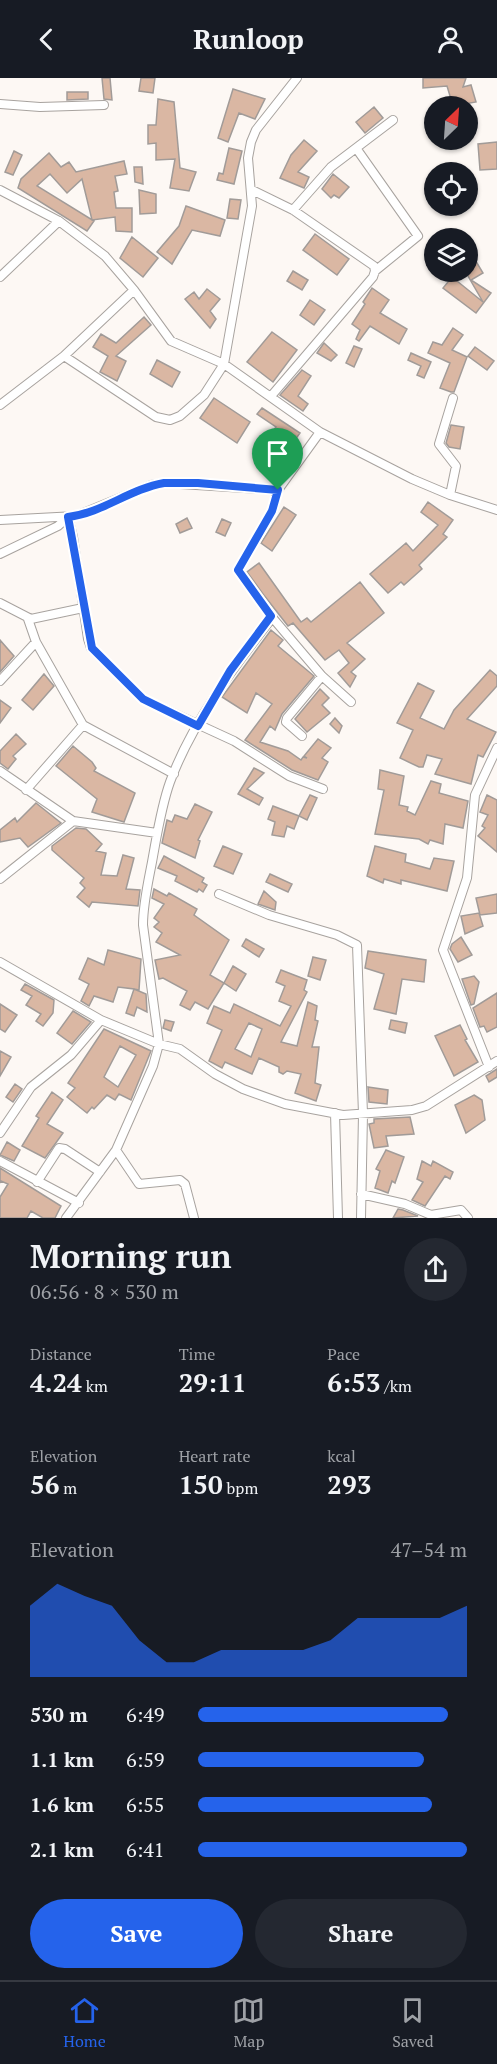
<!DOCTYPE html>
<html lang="en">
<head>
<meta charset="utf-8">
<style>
	:root { --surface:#171b24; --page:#242831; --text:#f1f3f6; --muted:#9ea1a6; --line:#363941; --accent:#2563eb }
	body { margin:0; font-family:"PT Serif",serif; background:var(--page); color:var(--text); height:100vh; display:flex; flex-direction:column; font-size:22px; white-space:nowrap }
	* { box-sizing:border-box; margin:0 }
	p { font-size:20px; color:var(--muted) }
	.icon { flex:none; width:33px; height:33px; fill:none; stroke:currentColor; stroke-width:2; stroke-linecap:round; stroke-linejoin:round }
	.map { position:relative; height:1140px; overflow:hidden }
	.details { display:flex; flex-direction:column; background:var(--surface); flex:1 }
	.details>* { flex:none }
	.needle { width:39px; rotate:25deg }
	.buttons { position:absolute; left:424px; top:18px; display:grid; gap:12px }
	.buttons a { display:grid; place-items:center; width:54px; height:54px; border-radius:50%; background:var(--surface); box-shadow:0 2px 4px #0004; font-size:30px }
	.pin { position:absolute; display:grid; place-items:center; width:51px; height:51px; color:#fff; margin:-62px -26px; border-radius:50% 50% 50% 0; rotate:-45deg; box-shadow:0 0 6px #0007 }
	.pin .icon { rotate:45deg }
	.round { display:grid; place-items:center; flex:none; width:63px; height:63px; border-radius:32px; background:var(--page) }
	.overview { display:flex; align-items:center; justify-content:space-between; height:102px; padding:0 30px }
	h1 { font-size:33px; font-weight:700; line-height:45px }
	.figures { display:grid; grid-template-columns:repeat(3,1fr); gap:9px; height:102px; padding:6px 30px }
	.figures div { display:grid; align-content:center }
	.figures b { font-size:26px; font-weight:700 }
	.figures small { font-size:16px; font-weight:400 }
	.figures p { font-size:16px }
	.chart { height:168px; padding:12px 30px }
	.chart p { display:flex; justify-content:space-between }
	.chart svg { width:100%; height:108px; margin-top:6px; fill:var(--accent); opacity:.7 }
	.cta { display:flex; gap:12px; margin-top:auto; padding:12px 30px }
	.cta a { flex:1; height:69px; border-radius:36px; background:var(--accent); color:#fff; font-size:24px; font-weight:700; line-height:69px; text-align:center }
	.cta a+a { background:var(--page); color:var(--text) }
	ul { padding:0 30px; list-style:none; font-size:20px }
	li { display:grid; grid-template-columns:96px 72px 1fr; align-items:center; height:45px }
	li i { height:15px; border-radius:8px; background:var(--accent) }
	header { display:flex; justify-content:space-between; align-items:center; height:78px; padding:0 30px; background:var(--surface); font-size:27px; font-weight:700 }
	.tab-bar { display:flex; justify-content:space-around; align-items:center; height:84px; border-top:2px solid var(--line); background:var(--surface); font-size:16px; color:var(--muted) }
	.tab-bar a { display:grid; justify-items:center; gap:3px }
	.tab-bar .on { color:var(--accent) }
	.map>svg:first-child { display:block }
	.building { fill:#dab7a3; stroke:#a19b98; stroke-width:1.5; fill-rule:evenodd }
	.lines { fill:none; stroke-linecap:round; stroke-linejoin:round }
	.minor-casing { stroke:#a8a39f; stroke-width:10 }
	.minor { stroke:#fff; stroke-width:8 }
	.route-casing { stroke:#fff; stroke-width:12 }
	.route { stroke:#2563eb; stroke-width:8 }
</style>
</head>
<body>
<header><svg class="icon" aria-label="back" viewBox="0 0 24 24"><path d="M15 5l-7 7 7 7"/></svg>Runloop<svg class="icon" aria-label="person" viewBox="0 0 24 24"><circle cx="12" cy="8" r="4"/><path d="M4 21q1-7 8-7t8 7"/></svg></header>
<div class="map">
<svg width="497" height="1140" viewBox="0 0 497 1140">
	<rect width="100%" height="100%" fill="#fdf8f4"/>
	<path class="building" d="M102,0H110L112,22L104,21Z
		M141,0H155L153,15L139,13Z
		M423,0H466L463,9L471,7L476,24L453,28L447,8L423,10Z
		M233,11L265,21L255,41L239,35L228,64L218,60Z
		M67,14H88V21L67,22Z
		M158,21L174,24L180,90L196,94L189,113L170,110L175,81L156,82V65L148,66V47H156Z
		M374,29L383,40L365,55L356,44Z
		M304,62L317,73L298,94L309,99L304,110L280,100L291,77Z
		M497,64V91L480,92L478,66Z
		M229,70L242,73L234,106L217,102L219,95L223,96Z
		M14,73L22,77L13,97L5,94Z
		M49,75L61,89L69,84L76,94L124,83L127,96L115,98L118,113L114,114L116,130H132V154L116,153L115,139L92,142L82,101L67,115L50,96L37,108L94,143L87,153L18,110L21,101Z
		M134,89H142L143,106L135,104Z
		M333,96L349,109L339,120L334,117L331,120L322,111Z
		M139,112L156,116V135L140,136Z
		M230,121L241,122L238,141L227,140Z
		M186,128L225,142L220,158L192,152L172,186L157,174L179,148Z
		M315,156L349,181L337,197L303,172Z
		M132,159L158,180L143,199L120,180Z
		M468,170L483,195L471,202L491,215L476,235L443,210L452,199L483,224L468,198Z
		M293,193L308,202L302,212L287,203Z
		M372,210L389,222L380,235L407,251L399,266L370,248L359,263L356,261L360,252L352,246L365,226L363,224Z
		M207,211L220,221L210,233L216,241L210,250L185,221L194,214L199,221Z
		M310,222L325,232L314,247L300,237Z
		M144,239L151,247L116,278L126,283L117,303L100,294L108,278L93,269L101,256L116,265Z
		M453,250L463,257L452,272L467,279L454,314H451L440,310L450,285L428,275L433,264L442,267Z
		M272,254L297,272L273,304L247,284Z
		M324,265L337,277L331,283L317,275Z
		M354,268L362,271L354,289L346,285Z
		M475,269L494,283L487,292L468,278Z
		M411,275L431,284L424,300L417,297L421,288L408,282Z
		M157,282L180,294L172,309L150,296Z
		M302,292L311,298L298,318L308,326L303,333L280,317Z
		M214,320L250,344L237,365L200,340Z
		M262,330L300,355L277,387L263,376L266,373L260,369L276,349L257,336Z
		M451,347L464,349L460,371L449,369L446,365Z
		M428,424L453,442L443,456L447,459L419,487L422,491L404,507L401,504L388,515L370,496L406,465L413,473L438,447L421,434Z
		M284,429L296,437L272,473L261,465Z
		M187,440L192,450L180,455L176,446Z
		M222,441L231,445L225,458L216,454Z
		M259,485L301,544L307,540L311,544L360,504L384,535L347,565L365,581L351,594L356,598L350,609L338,595L349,585L339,572L325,582L293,545L288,548L263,516L247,494Z
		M271,552L283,562L278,568L314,598L282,636L275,652L270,648L260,664L288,673L301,682L303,679L307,680L304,678L318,661L331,670L322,680L328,684L318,702L292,692L245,662L272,626L256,615L247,635L222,619Z
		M0,562L14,578L0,594Z
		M490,592L497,598V608L467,641L496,654L483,679L478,677L471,706L435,696L442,681L427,677L423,689H419L400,680L413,652L397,645L418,605L434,613L420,640L444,651L454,632Z
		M44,596L54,608L33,632L22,622Z
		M320,611L329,620L322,627L330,635L307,654L295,641Z
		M0,622L11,630L0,645Z
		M335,640L342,648L339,655L330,646Z
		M16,656L26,666L13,678L16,681L8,691L0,685V673Z
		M73,668L92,684L96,690L94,693L135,715L124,744L92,734L97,721L56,688Z
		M254,690L264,695L247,711L263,720L259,727L238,716Z
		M380,692L404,698L399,727L408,729L407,733L415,737L431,703L441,706L439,715L468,723L463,750L445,746L443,766L430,762L428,766L419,761L375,756L384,712L378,711Z
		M310,717L317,720L307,742L299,738Z
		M487,717L497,722V774L478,758L485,750L482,748L488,737L480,734Z
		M36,725L61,745L28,769L20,760L0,764V752L15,740L17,744Z
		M195,726L212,734L198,762L200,763L195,780L162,765L167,742L172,744L175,737L187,741Z
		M273,728L299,738L294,751L287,748L284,759L272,757L275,744L268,741Z
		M76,750L86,751L102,766L96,773L106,775L101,797L117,798L123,777L134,780L126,811L140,812L138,828L92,824L89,829L77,819L85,810L80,805L84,800L52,772V768Z
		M223,768L242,776L233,796L214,788Z
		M375,768L406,776L405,784L430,791L434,780L454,783L447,813L401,802V806L384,801L383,805L367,798Z
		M164,778L204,800L202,804L207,807L203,814L199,811L197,814L175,803L177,798L158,790Z
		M270,796L292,806L288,814L266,804Z
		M154,811L167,818L169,815L197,831L194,837L229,862L210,897L224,905L208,931L195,924L190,932L180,927L187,913L163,900L159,901L155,882L180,877L156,864L162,855L154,849L159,844L154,840L164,826L152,820Z
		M264,813L276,824L275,832L258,826Z
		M497,816V835L480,837L476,820Z
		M479,835L483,848L465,856L461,838Z
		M461,859L472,877L458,884L450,871L452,866Z
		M246,861L264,871L259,879L242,868Z
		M108,872L141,881L139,912L134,911L146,916L147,934L137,929L134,938L126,935L134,911L118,909L113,924L94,918L89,928L81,923L89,906L79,901L88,880L104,887Z
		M368,873L426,882L424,904L402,901L396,936L374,931L384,896L365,890Z
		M313,879L326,882L320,902L308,898Z
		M233,888L246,896L236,913L224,905Z
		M281,892L307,902L304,912L307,914L281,964L297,968L308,924L317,928L315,942L318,943L312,969H319L315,1005L321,1007L316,1023L295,1015L301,996L287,993L283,996L279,994V989L259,980L252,996L225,984L222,990L209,983L222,952L207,945L214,928L230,935L234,926L280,948L291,928L279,923L285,908L276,904ZM249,945L262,951L251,979L235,971Z
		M474,898L479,904L474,926L471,927L462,901Z
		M25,906L54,922L53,935L43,948L36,943L41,936L26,927L32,918L21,912Z
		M497,915V949L487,954L484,948L480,949L473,930Z
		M0,926L17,937L5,954L0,951Z
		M73,933L91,944L72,966L57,955Z
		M165,942L174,944L171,953L163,950Z
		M391,942L407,945L405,955L389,951Z
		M460,947L467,961L465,962L478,984L454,998L435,958Z
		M104,951L151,973L131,1022L119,1016L115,1022L107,1017L94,1031L92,1029L87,1035L67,1019L75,1010L68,1005ZM120,968L136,977L118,1009L104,999Z
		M0,973L11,979L0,998Z
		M497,991V999L489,1004L486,998Z
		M15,1006L22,1011L13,1024L6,1019Z
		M368,1009L388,1012L387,1026L369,1024Z
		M52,1014L63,1022L47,1046L63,1055L45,1080L22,1068L39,1040L36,1038Z
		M474,1017L482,1022L485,1042L466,1055L455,1027Z
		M410,1039L414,1056L386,1058L388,1068L374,1070L369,1046L374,1045V1041Z
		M7,1064L20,1072L14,1083L0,1077Z
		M386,1072L404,1079L395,1105L392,1103L388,1115L375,1110L380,1093L376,1091Z
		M422,1083L431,1088L433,1083L453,1094L450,1101L445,1098L425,1128L412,1122L423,1104L417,1101Z
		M0,1090L61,1128L55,1140H43L31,1133L27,1140H0V1119L8,1106L1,1103L0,1105Z
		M398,1131L403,1132L418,1138L393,1140Z"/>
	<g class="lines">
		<defs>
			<path id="minor" d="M0,26L40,29L104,27
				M0,112L59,143L105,178L134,212L171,263L224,286L320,354L412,401L450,417L497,432
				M252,112L293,132L374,188L375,193
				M293,132L331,89L393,42
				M0,199L59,143
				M64,278L156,339L170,342L180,338L204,317L224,286L252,128L248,80L251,64L256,52L297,0
				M272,317L373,199L375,193L418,158L356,70
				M0,327L64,278L134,212
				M450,417L456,388L439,366L453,320
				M0,442L76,438L151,407L164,405L278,412L320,354
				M0,476L58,448L68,439L73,459L88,561L91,570L143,621L234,663L289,698L323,711
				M0,525L31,541L83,530
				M271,538L322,598L351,624
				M28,541L36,564L83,647L174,696
				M0,603L36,564
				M302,658L286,644L287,640L322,598
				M0,693L73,743L157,755
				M26,712L83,647
				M0,801L73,743
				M219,816L269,837L337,857L357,867L363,1036L361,1140
				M0,884L101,942L159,966L180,971L215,996L243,1011L285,1026L343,1037L412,1032L426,1028L497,983
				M489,989L443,872L467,800L475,717L497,670
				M335,1035L338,1140
				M0,1055L31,1009L71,977L101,942
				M116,1072L153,988L159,966L143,847C143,826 148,805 152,784C157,757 161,729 170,704C191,647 232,591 269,544L271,538L238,492L272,433L278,412
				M0,1083L79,1125
				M37,1104L59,1070L65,1071L100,1094
				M361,1116L405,1126L431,1137L461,1132L468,1140
				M66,1140L116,1072L139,1106L180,1102L185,1106L194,1140"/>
		</defs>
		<use href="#minor" class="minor-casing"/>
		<use href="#minor" class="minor"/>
	</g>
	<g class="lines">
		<defs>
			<path id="route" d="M164,405H198L278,412L272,433L238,492L271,538L230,593L198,648L143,621L92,570L68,439C102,435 130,411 164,405Z"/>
		</defs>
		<use href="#route" class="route-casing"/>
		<use href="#route" class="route"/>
	</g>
</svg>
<div class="buttons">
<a><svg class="needle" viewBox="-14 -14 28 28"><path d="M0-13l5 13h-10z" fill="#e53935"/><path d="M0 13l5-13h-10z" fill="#9ea1a6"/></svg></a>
<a><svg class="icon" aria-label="locate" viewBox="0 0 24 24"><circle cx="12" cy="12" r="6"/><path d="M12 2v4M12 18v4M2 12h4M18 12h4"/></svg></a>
<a><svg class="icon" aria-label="layers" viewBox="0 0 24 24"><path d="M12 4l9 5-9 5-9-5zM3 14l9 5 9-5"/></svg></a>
</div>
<div class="pin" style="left:278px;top:412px;background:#1e9e55"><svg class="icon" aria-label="arrive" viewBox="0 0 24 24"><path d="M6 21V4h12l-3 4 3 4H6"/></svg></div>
</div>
<section class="details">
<div class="overview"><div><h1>Morning run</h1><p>06:56 · 8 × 530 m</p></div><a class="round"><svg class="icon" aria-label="share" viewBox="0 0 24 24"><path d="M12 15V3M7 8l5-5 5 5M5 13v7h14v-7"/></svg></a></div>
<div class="figures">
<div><p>Distance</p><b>4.24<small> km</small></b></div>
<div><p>Time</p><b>29:11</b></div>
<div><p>Pace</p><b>6:53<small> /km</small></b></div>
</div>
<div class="figures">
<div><p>Elevation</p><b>56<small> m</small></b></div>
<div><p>Heart rate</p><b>150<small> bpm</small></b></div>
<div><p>kcal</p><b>293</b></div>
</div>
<div class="chart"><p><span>Elevation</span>47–54 m</p>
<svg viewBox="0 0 160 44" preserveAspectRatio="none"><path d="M0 44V15L10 6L20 11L30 15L40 29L50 38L60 38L70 33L80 33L90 33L100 33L110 29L120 20L130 20L140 20L150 20L160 15V44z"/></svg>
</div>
<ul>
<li><b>530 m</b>6:49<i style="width:93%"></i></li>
<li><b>1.1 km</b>6:59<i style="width:84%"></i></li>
<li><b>1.6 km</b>6:55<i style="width:87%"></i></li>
<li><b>2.1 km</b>6:41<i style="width:100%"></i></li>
</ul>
<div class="cta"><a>Save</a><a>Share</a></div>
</section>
<nav class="tab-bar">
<a class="on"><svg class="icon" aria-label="home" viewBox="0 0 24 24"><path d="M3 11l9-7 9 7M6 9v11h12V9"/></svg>Home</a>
<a><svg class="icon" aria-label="map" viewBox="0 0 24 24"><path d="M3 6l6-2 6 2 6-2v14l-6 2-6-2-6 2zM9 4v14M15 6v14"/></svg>Map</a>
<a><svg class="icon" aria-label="saved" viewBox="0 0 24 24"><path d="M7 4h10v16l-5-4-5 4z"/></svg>Saved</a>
</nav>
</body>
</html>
